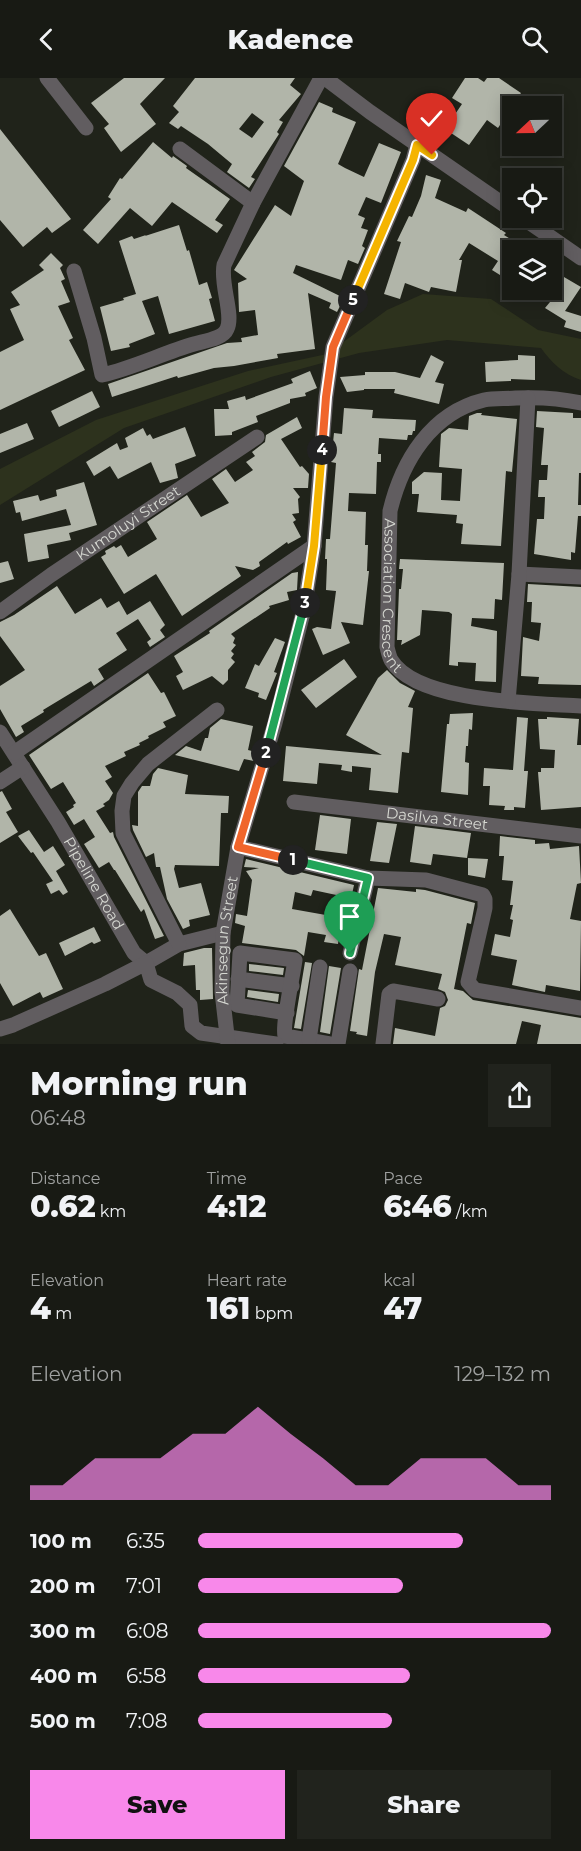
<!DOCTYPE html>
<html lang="en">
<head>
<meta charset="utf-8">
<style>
	:root { --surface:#181a14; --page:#21231d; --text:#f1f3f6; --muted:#9fa1a0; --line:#363834; --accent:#f888ea }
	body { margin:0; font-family:Montserrat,sans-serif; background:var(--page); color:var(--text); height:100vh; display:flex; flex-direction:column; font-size:22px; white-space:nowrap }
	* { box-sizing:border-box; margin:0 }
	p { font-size:20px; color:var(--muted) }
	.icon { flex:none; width:33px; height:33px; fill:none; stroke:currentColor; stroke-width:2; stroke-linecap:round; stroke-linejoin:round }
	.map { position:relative; height:966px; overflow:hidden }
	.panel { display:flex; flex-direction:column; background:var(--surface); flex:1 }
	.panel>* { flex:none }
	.needle { width:39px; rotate:248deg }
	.tools { position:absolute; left:502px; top:18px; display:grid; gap:12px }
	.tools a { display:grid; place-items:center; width:60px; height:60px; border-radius:0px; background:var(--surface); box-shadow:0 3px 15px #0003,0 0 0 2px var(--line); font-size:30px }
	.pin { position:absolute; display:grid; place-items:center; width:51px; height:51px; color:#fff; margin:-62px -26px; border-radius:50% 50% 50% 0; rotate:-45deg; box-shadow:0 0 6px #0007 }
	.pin .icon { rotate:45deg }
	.km { position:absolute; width:30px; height:30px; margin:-15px; border-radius:50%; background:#222; color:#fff; font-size:16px; line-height:30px; text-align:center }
	.round { display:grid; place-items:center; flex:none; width:63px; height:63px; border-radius:0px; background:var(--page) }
	.head { display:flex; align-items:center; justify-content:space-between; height:102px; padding:0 30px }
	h1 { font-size:33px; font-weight:800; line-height:45px }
	.metrics { display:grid; grid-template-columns:repeat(3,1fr); gap:9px; height:102px; padding:6px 30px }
	.metrics div { display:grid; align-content:center }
	.metrics b { font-size:30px; font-weight:800 }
	.metrics small { font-size:16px; font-weight:400 }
	.metrics p { font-size:16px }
	.chart { height:168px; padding:12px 30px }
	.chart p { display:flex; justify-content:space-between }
	.chart svg { width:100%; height:108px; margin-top:6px; fill:var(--accent); opacity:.7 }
	.action { display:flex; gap:12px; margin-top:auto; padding:12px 30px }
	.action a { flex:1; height:69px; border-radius:0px; background:var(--accent); color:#111; font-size:24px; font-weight:800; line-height:69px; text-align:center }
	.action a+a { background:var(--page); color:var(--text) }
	ul { padding:0 30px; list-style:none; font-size:20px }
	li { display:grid; grid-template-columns:96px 72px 1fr; align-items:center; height:45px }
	li i { height:15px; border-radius:8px; background:var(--accent) }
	header { display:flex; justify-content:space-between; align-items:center; height:78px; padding:0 30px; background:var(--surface); font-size:27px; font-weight:800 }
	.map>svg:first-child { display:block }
	.green { fill:#2d321d }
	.building { fill:#b1b5a9; fill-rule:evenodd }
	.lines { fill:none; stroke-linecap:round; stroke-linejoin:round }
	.minor { stroke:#615d60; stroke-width:15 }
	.split-1-casing { stroke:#fff; stroke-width:12 }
	.split-2-casing { stroke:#fff; stroke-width:12 }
	.split-3-casing { stroke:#fff; stroke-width:12 }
	.split-4-casing { stroke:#fff; stroke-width:12 }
	.split-5-casing { stroke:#fff; stroke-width:12 }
	.split-6-casing { stroke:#fff; stroke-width:12 }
	.split-1 { stroke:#22a559; stroke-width:8 }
	.split-2 { stroke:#f0652b; stroke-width:8 }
	.split-3 { stroke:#22a559; stroke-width:8 }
	.split-4 { stroke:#f5b400; stroke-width:8 }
	.split-5 { stroke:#f0652b; stroke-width:8 }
	.split-6 { stroke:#f5b400; stroke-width:8 }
	.labels { text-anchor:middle; stroke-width:6; stroke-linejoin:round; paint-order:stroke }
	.street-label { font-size:15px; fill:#d5d7d1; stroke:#20231a }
</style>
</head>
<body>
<header><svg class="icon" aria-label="back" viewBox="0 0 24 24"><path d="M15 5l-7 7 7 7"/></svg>Kadence<svg class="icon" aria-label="search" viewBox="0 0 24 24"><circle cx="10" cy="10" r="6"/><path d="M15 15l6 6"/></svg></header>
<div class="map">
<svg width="581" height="966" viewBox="0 0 581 966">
	<rect width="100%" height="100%" fill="#20231a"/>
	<path class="green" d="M423,216L491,221L538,252L581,261V302C563,296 551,284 541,270L447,262L359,275L271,299L124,350L0,427V391L96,342L248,293L327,276L387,232Z"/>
	<path class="building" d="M124,0H165L140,26L156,46L121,74L104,50L109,46L91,25Z
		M195,0H295L290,7L301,16L279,42L283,44L277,54L279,56L251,99L255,101L249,110L227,94L232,86L208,66L181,48L178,51L169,45L179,34L173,28ZM252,35L264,44L252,60L239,51Z
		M465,0H478L484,4L487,0H499L521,15L498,50L487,42L469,67L445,51L462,26L452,20Z
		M319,24L333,30L332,34L356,44L338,86L345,90L364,99L379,65L401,74L381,125L366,119L358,137L365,140L361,150L368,152L362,168L365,170L358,186L348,182L341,202L296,187L293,195L344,220L337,234L329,230L331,225L308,215L315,271L277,276L278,280L234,288L214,290L178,300L177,298L112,319L108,306L227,265L242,264L241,260L258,257L255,232L239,234L238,205L247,201L234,192L275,127L291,138L304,103L284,88Z
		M0,51L71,141L52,155L47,149L23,169L0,142Z
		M153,64L172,80L173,78L187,88L186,90L230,121L215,142L223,147L217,155L172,124L152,148L130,130L98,166L83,152L111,121L108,119L120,100L122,101Z
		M426,97L441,102L435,120L466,134L468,130L506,155L504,157L528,172H513V205L492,192L498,183L469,165L459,182H462L456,214L431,209L429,214L405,205L400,221L384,216L401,164L397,163L409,138L412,139L421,118Z
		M179,147L187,173L189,172L199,207L207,204L212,220L209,221L215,243L169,256L158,218L142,223L155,256L129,266L130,269L111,273L100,229L124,222L123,220L136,216L119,163L132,158L134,161L146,157L145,158Z
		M51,175L63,187L60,190L65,201L61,203L70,224L58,228L73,260L69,262L85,292L0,332V274L24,262L10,231L20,227L11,214L44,192L39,187Z
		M552,192L581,209L565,233L581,238V254L564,249L566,243L545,230L550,224L530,212H552Z
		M431,277L444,284L435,304L444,306L439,326L394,315L395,311H364V312L347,314L340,299L365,297V294H395L420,300Z
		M518,277L535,278V302L511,301V303L486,304L485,284L518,282Z
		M310,293L317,310L305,315L306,318L290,321V325L256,338L258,344L232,354V357L215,358L214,331H229L227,323L245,318L246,322L293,305L291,301Z
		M92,313L100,329L59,349L51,333Z
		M344,330L373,332L372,340L416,342L415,353H413L412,357H408L407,362L379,360L378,376H381V384H377L376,416L349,415L348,433L366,434L365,467H368L367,493H369L363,547L341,544L350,565L323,577L312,551L317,549L331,551L336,513L326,512L327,485V481H325L326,461H330L336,385L331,384L334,355L342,356Z
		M537,333L573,335V340H581V395H579L578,427H581V438H578L575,475L571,474V482L534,476L537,441H544L545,419H538L539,402H547L548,387H541L544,350L536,349Z
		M477,335H482L481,337L517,341L512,394L506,393L501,468L461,466L463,446L456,445L457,437L417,434L419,416H412V404L424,394L442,395L441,422L460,423L462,391L439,389L441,356L449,350L468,352L469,338Z
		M297,339L302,350L281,361L300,389L302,388L309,396L308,410H293L300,419L298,421L299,435L292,436L296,442L293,444L301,459L288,466L287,464L259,484L260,488L253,492L235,488L241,498L182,538L156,496L124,516L101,479L106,476L105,473L114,468L116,470L121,467L128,479L157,461L147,444L187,417L201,439L229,425L212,401L226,391L235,404L253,392L246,384L255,378L252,374L265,364L266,357Z
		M27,345L34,361L0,375V356Z
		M185,349L196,378L175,386L178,400L160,405L151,384L118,401L110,388L94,398L86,384L117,365L120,372L128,369L125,360L143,350L147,358L150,356L153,361Z
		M84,404L97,447L69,455L71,462L47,467L49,480L28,484L24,456L71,447L66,431L22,443L20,434L16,435L13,423L38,417L40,423L57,418L56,412Z
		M400,481L504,485L502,522L495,521L494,541L472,540L471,548L497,553L496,604L475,603L476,585L458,584V588L449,587L452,536L449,534L422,532L420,557L401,567L402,562H397L399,511H401L403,491H399Z
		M8,483L14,501L0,505V485Z
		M298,494L297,512L287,514L289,522L269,528L270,530L231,556L235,560L233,565L236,567L231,573L234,576L231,580L235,584L228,592V602L223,607L212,598L183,612L176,598L183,594L174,578L210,555L209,553L292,495Z
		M528,506L581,509V607L538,606L539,599L521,598L523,559L539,563L541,545L531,544L532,524H527Z
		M57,508L75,536L101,520L107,530L119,523L127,537L150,523L165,547L160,552L165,559L150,569L147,564L151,561L138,541L116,555L127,572L98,591L104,601L94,608L91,603L43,632L44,634L21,648L24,654L16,659L0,631V608L25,592L0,558V544L14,537Z
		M275,560L285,564L274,594L277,595L266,622L258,619L259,615L245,610L255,586L259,588Z
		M344,581L357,599L316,630L301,612Z
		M387,592L400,605L415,613L408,629L413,630L409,675L402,674L398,715L369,712L371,690L352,688V694L341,692L342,687L319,685L317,706L283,703L286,668L382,677L346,657L378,600Z
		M148,595L161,615L164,614L176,638L163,644L166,649L148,658L149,660L139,665L140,667L124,674L126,678L105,688L112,699L105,703L113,715L109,722L103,726L105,728L96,733L110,755L113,754L114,759L164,858L155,861L144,831L141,834L115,792H114L109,784L99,790L84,766L95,759L84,741L74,747L66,734L74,729L73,727L76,725L63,704L51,711L29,677Z
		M473,635L472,652L469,651L468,668H466L465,684L469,685L468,717L441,714L447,646H449L450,636Z
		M517,639L528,640L524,693H528L525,730L514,729V732H504L505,728L489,727L490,708H483L484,690L513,692Z
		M547,639L579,641L577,667H581V729L541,732L538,694H541V690H554L555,672L540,671L538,641H547Z
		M221,641L253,648L248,672L256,674L254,683L244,681L239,693L175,677L186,668L201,673L205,660H208L210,650Z
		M158,690L188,697L185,716L229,718L228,735H221L219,788L175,787L174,791L179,810L201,805L210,837L189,842L190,848L183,851L167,821L160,789H156L154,775L146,779L133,752L132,747L138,748V714L142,708H150L153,696Z
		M2,713L12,731L6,734L18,754L0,765V714Z
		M320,737L351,741L347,776L315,772Z
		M377,744L397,746L389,785L370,783Z
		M415,748L471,755L467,780L433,776L431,787L410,784Z
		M29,752L44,774L53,768L65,787L56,793L68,814L63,817L59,812L51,816L46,806L53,803L33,774L31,775L18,758Z
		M500,758L535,762V766L549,765L550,771L579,768L581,805L577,806L570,841L581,843L580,913L546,907L545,914L512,907L517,882L491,877L495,856L510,859L513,842L510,841L513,827H510L513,803L502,802L504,778H499Z
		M468,780L488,781L485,800L468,797Z
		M246,781L354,807L350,826H348L344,860L339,859L338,866L324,864L326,857L308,854L304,878L296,872L242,865L245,848L235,845L236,836L247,838L252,802L246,793L259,790L244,789ZM313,812L341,818L337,839L292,831L295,814L311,818Z
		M378,810L416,814V811L425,812L475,825L471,846L467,845L454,911L463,913L473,922L581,940V966H537L541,947L522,943L516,966H393L395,950L435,958L440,930L445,928L448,922L445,914L438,911L442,896L395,887L401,859L384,856L375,894L367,958L356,956L357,954L350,953L359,891L362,892Z
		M10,831L39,878L46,875L63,911L43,920L40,914L13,928L0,905V838Z
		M94,849L101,863L94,866L92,864L65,878L59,865Z
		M204,870H212L213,921L200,922V912H196L195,887L183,888L184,875Z
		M305,884L312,885L301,951L294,950Z
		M249,886L284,890L283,897L249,893Z
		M329,888L341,890L330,956L320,954Z
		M248,912L279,916L278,924L247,919Z"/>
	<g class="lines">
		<g class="minor">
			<path d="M47,0L86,50"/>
			<path d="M325,0L370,34L513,133"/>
			<path d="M180,71L253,125"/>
			<path d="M523,140L581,180"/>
			<path d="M74,193L94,260L102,297C133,290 163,275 194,266C204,263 223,261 227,251C234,237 220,206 224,187L253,125L321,0"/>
			<path id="s1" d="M581,325C559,320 539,319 516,320C506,321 494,320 484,322C431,335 402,383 390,433L387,569C388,573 389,578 391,582C417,625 535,625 581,628"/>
			<path d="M519,496L581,499"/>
			<path id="s2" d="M0,534L51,497L257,359"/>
			<path d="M508,623L519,496L528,320"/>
			<path id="s3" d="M0,654L58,744L134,875L146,885L179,866L223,855"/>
			<path d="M14,675L314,468"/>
			<path d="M0,704L23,689"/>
			<path id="s4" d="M294,724L581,758"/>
			<path d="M238,769L368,800L426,802L483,817L485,821V830L468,904L475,912L581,930"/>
			<path d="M179,866L123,755L122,733L124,718L132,705L148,686L217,632"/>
			<path d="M350,875L368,800"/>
			<path d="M238,901L292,908"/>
			<path d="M287,935L237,927L240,875L295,882C293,897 282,948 285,958L330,966"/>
			<path d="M0,951L13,947L105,906L146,885L151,902L177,915L190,927L192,948L201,955L276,966"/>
			<path d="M309,962L320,889"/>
			<path id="s5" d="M228,966L222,914L223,855L238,769L275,645L304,531L314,468L326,319L333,269L413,82L417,67"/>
			<path d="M338,966L350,893"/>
			<path d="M383,966L389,916L393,913L438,921"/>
		</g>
	</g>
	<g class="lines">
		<defs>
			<path id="split-1" d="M293,782L368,800L350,875"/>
			<path id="split-2" d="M266,675L238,769L293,782"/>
			<path id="split-3" d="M266,675L305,525"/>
			<path id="split-4" d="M305,525L314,468L322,372"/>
			<path id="split-5" d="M322,372L326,319L333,269L353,222"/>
			<path id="split-6" d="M353,222L413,82L417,67L432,77"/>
		</defs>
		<use href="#split-1" class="split-1-casing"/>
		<use href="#split-2" class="split-2-casing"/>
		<use href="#split-3" class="split-3-casing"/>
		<use href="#split-4" class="split-4-casing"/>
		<use href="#split-5" class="split-5-casing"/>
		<use href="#split-6" class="split-6-casing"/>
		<use href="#split-1" class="split-1"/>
		<use href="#split-2" class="split-2"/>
		<use href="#split-3" class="split-3"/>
		<use href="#split-4" class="split-4"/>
		<use href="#split-5" class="split-5"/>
		<use href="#split-6" class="split-6"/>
	</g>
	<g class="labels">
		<g class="street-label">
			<text dy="5" stroke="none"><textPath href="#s2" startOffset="156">Kumoluyi Street</textPath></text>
			<text dy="5" stroke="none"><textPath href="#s1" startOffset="336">Association Crescent</textPath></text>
			<text dy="5" stroke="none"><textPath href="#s4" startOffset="144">Dasilva Street</textPath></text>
			<text dy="5" stroke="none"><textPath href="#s3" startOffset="178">Pipeline Road</textPath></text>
			<text dy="5" stroke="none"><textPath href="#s5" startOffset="104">Akinsegun Street</textPath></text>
		</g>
	</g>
</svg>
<div class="tools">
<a><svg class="needle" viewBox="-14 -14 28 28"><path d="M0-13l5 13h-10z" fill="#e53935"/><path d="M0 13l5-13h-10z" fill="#9fa1a0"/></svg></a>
<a><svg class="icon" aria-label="locate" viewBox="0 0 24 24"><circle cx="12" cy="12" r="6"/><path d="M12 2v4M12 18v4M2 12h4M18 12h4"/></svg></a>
<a><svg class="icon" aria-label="layers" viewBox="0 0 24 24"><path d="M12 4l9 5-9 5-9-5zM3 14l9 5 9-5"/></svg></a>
</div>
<div class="pin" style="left:350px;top:875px;background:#1e9e55"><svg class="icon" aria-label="arrive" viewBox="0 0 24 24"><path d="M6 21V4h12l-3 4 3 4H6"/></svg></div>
<div class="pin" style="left:432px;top:77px;background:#d93025"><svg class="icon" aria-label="check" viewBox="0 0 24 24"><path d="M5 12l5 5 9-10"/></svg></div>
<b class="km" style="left:293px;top:782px">1</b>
<b class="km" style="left:266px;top:675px">2</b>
<b class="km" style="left:305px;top:525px">3</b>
<b class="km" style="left:322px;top:372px">4</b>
<b class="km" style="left:353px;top:222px">5</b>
</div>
<section class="panel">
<div class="head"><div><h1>Morning run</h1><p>06:48</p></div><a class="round"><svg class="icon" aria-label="share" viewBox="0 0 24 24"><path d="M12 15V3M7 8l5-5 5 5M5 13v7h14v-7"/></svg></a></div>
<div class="metrics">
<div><p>Distance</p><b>0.62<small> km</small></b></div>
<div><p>Time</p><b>4:12</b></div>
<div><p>Pace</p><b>6:46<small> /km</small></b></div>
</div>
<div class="metrics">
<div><p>Elevation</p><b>4<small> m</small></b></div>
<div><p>Heart rate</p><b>161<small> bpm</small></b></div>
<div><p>kcal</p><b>47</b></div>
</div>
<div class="chart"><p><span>Elevation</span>129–132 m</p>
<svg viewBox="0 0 160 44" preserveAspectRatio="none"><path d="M0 44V38L10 38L20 27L30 27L40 27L50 17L60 17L70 6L80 17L90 27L100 38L110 38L120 27L130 27L140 27L150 38L160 38V44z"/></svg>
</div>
<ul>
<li><b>100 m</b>6:35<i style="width:75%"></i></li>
<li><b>200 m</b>7:01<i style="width:58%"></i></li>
<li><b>300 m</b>6:08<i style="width:100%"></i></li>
<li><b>400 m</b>6:58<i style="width:60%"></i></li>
<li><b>500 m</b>7:08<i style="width:55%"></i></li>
</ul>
<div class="action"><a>Save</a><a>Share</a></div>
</section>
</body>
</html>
